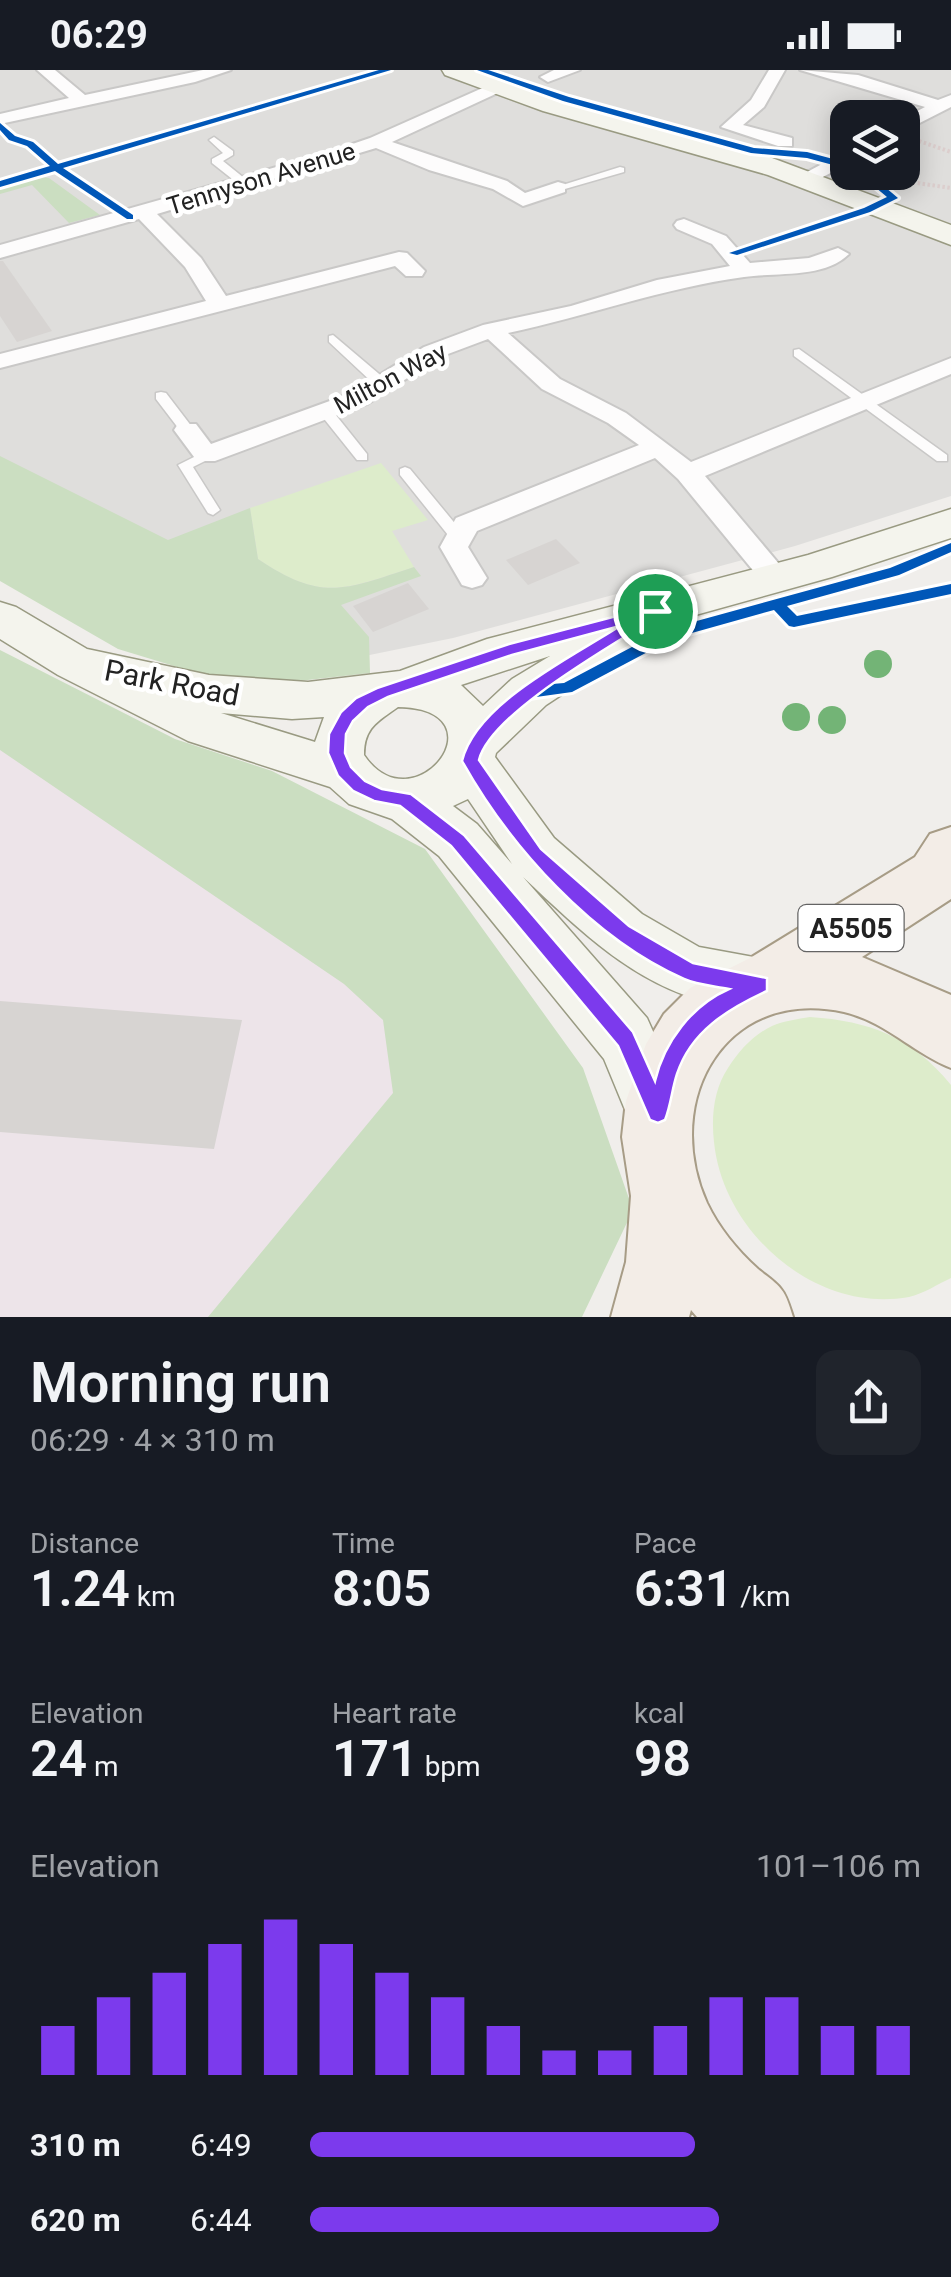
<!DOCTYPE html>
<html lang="en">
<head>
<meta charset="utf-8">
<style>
	:root { --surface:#171b24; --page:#20242c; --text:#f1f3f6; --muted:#9ea1a6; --accent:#7c3aed }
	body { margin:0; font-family:Roboto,sans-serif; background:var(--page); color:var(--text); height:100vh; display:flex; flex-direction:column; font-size:38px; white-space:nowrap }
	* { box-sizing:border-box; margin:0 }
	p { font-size:32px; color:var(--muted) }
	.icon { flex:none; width:55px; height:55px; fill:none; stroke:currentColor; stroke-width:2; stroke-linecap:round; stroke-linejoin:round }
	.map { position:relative; height:1247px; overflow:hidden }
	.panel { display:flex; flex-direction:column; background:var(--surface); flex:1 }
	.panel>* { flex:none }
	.tools { position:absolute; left:830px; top:30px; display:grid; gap:20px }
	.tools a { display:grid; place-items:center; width:90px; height:90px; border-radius:20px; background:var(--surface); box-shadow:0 5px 25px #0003; font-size:50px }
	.pin { position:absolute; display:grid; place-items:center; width:85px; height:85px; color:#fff; margin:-42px; border:5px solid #fff; border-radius:50%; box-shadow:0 2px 10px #0007 }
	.round { display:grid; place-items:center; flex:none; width:105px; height:105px; border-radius:20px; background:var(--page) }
	.headline { display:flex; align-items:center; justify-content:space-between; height:170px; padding:0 30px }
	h1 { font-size:55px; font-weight:600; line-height:75px }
	.figures { display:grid; grid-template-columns:repeat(3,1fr); gap:15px; height:170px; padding:10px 30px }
	.figures div { display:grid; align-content:center }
	.figures b { font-size:50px; font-weight:600 }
	.figures small { font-size:28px; font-weight:400 }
	.figures p { font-size:28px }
	.chart { height:280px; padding:20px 30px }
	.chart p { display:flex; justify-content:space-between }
	.chart svg { width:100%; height:180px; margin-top:10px; stroke:var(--accent); stroke-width:6 }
	ul { padding:0 30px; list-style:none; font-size:32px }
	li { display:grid; grid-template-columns:160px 120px 1fr; align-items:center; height:75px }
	li i { height:25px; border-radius:12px; background:var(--accent) }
	.status { display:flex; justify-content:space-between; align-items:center; height:70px; padding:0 50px; background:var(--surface); direction:ltr }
	.status svg { height:28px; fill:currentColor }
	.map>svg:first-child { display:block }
	.residential { fill:#dfdedc; fill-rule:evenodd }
	.industrial { fill:#ede4e9 }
	.grass { fill:#ddeccb }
	.forest { fill:#cbdec1 }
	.building { fill:#d7d4d2 }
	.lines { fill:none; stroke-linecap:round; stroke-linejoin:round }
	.lane-casing { stroke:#c9c8c7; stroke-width:3 }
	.street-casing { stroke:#c9c8c7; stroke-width:4 }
	.secondary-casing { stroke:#999a82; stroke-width:3 }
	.primary-casing { stroke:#a79c86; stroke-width:4 }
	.path { stroke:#dccecd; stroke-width:4; stroke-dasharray:2.5 2.5; stroke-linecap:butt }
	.lane { fill:#fdfcfc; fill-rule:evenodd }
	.street { fill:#fdfcfc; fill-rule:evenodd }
	.secondary { fill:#f4f4ed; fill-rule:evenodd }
	.primary { fill:#f3ede7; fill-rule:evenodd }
	.cycleway-casing { stroke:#fff; stroke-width:6 }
	.cycleway { fill:#0057b8; fill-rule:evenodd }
	.tree { fill:#73b476 }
	.route { fill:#7c3aed; stroke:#fff; stroke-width:2.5; fill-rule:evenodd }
	.labels { text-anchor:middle; stroke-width:9; stroke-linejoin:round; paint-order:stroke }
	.far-street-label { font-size:25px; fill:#222; stroke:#fff }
	.shield { fill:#fff; stroke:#646464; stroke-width:2.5 }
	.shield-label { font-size:28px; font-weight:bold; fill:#222 }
	.street-label { font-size:30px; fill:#222; stroke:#fff }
</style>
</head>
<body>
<div class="status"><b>06:29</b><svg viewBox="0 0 49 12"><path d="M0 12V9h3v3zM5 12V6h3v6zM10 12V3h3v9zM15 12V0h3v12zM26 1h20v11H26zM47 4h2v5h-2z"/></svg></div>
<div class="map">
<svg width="951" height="1247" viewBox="0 0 951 1247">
	<rect width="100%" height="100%" fill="#f0eeeb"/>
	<path class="residential" d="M0,0H951V426L795,476L453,568L350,589L0,499ZM848,48H902V102H848Z"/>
	<path class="industrial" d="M0,662L349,855L437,1009L289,1247H0Z"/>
	<path class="grass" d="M381,393L428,450L392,461L414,497C345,519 323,533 258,489L250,438Z
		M810,947C870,951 912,967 951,1015V1208C938,1214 923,1224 909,1227C815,1244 723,1162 714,1072C711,1046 714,1019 728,998C739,981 753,965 772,956C783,951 798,949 810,947Z"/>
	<path class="forest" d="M43,107L49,108L100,145L69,153L32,115L0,124V119Z
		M0,386L168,470L250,438L258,489C323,533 346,519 414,497L421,506L341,535L369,567L370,603L272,614L230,613L118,579L0,511Z
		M0,580L175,669L272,701L425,779L583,998L633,1140L582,1247H208L393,1023L383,950L344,914L0,680Z"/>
	<path class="building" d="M0,191H3L52,261L17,272L0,246Z
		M556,469L580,493L528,515L506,490Z
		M408,513L429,539L373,562L353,536Z
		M0,931L242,950L214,1079L0,1062Z"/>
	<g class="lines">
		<defs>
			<path id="lane" d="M214,67L233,81V85L223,91L249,112V116H241L212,93V89L223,83L209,70Z
				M620,97L624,98V102L558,121L553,118Z
				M333,265L385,309V315H375L329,272V266Z
				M799,279L947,385V391H937L794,286V280Z
				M161,322L166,323L192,357V363H182L156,329V323Z
				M326,338L331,339L367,384V390H357L321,345L319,342Z
				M206,381L211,382V388L193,397L220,440L213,445L208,443L178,395Z
				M405,397L410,399L462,462L465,466L462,470H452L400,405V399Z"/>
			<path id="street" d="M37,0H55L85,25L203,0H231L195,12L0,54V44L69,28Z
				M554,0H580L548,12L540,7Z
				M769,0H785L764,37L743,55L792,68V76H778L721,57L751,30Z
				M800,0L858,5L938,30L951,25V37L902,62V49L925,37Z
				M496,12L505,17L502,21L392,72L507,111L525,123L558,112L565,114V122L523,136L493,119L429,100L376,78L157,144L201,188L226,226L399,182L407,183L425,201L422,206H406L395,196L0,298V284L206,231L185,197L139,149L0,188V175L326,83L370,68Z
				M848,80V94L813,112H799L796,108Z
				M684,149L726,166L750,193L809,188L838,178L849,184C824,209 776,202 744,207C664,218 587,246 508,263L560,309L626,343L691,392L951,288V304L705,406L785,501L790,508L785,515L775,518L765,515L678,409L655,388L477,461L468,477L487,508L482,515L472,518L462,515L440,477L456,448L639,375L608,353L542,319L488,269L440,287L367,334L215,391H197L174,360L178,354H196L211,374L349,324L424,277L483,255L571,236L657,210L730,196L712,174L677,159L674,155L677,151Z"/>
			<path id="secondary" d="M442,0H475L561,30L759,83L951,155V175L768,105L543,41L445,5Z
				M951,439V468L832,507L638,561L641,565L634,577L546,635L496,683L495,687L554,768L642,844L699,877L759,888L780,896L788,915L780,934C757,943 743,939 720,935C638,919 582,862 523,807L647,948L689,1042L679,1064L657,1074L635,1064L604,989L439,786L392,749L349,734L330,717L188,671L58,605L0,569V532L16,537L87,579L209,605L308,612L400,601L487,569L808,485ZM550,586L512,609L483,636L461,615ZM398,637C506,639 414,759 364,685C364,658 377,652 398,637ZM221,643L292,649L324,647L315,672ZM468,729L512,794L477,754L453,736Z"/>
			<path id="primary" d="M951,757V829L862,887L951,925V998C913,983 886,952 844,942C725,916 661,1031 707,1133C719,1158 737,1180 758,1199C765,1205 775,1211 781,1219C787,1226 790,1238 793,1247H697L691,1240L689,1247H611L626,1192L631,1126L622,1067L626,1031L646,974L664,944L690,918L750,888L915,787L930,764Z"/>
		</defs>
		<use href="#lane" class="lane-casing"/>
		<use href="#street" class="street-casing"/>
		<use href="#secondary" class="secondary-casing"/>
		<use href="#primary" class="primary-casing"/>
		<path class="path" d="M919,71L951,82
			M883,108L951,118"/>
		<use href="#lane" class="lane"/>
		<use href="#street" class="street"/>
		<use href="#secondary" class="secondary"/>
		<use href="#primary" class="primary"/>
		<defs>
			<path id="cycleway" d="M379,0H391L63,98L133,145V149H127L55,101L0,117V111L50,96L27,76L9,70L0,60V53L15,66L33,72L58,94Z
				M477,0H488L569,27L754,78L807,82L848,93V99L807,88L751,83L563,31Z
				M857,102H867L898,128L870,142L737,185L729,183L864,138L887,127Z
				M951,473V482L899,505L787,536L797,546L951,514V524L794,557L789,556L774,540L674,568L572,622L529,628L524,626L522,622L524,618L529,616L564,613L664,560L890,498Z"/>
		</defs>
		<use href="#cycleway" class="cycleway-casing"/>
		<use href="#cycleway" class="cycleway"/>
	</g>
	<g class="tree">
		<circle cx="878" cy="594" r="14"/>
		<circle cx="796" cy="647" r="14"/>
		<circle cx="832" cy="650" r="14"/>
	</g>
	<path class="route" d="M655,536L660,537V545C617,573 491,642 479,690L541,779L629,856L693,893L767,908V921C728,939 691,961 677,1004C672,1019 671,1035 665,1050L658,1053L650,1050L618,976L451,776L400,736L374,731L353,721L338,706L328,683L329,664L341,642L356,628L377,618L509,574ZM620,556C572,587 476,633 462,691C510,777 593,869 684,909C697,915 714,916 729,919C692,935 664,972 655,1011L633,962L464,765L411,724L382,719L365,711L351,697L345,683L346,664L353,651L368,637L388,627L512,585Z"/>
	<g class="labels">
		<g class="far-street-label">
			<text transform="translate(261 108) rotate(-17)" y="9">Tennyson Avenue</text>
			<text transform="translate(390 308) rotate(-28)" y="9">Milton Way</text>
		</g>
		<rect class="shield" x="798.5" y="835" width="105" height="46" rx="8"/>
		<g class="shield-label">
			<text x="851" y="868">A5505</text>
		</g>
		<g class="street-label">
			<text transform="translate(172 613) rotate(11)" y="10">Park Road</text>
		</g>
	</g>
</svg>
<div class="tools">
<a><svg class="icon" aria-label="layers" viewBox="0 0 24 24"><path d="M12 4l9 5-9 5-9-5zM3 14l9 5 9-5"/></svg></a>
</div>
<div class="pin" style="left:655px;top:541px;background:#1e9e55"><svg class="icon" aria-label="arrive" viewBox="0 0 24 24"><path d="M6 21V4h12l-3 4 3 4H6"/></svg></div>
</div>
<section class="panel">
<div class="headline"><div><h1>Morning run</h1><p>06:29 · 4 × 310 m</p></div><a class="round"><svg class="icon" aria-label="share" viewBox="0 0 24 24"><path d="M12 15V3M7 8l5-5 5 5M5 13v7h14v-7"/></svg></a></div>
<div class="figures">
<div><p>Distance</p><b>1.24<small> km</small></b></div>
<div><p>Time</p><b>8:05</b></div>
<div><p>Pace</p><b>6:31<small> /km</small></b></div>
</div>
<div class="figures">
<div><p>Elevation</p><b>24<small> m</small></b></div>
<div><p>Heart rate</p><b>171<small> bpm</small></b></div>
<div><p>kcal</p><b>98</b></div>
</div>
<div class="chart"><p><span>Elevation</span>101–106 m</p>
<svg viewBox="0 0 160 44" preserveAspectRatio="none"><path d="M5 44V32M15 44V25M25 44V19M35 44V12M45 44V6M55 44V12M65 44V19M75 44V25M85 44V32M95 44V38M105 44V38M115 44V32M125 44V25M135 44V25M145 44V32M155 44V32"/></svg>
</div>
<ul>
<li><b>310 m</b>6:49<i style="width:63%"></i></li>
<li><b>620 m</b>6:44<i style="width:67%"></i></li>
</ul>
</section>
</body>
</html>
